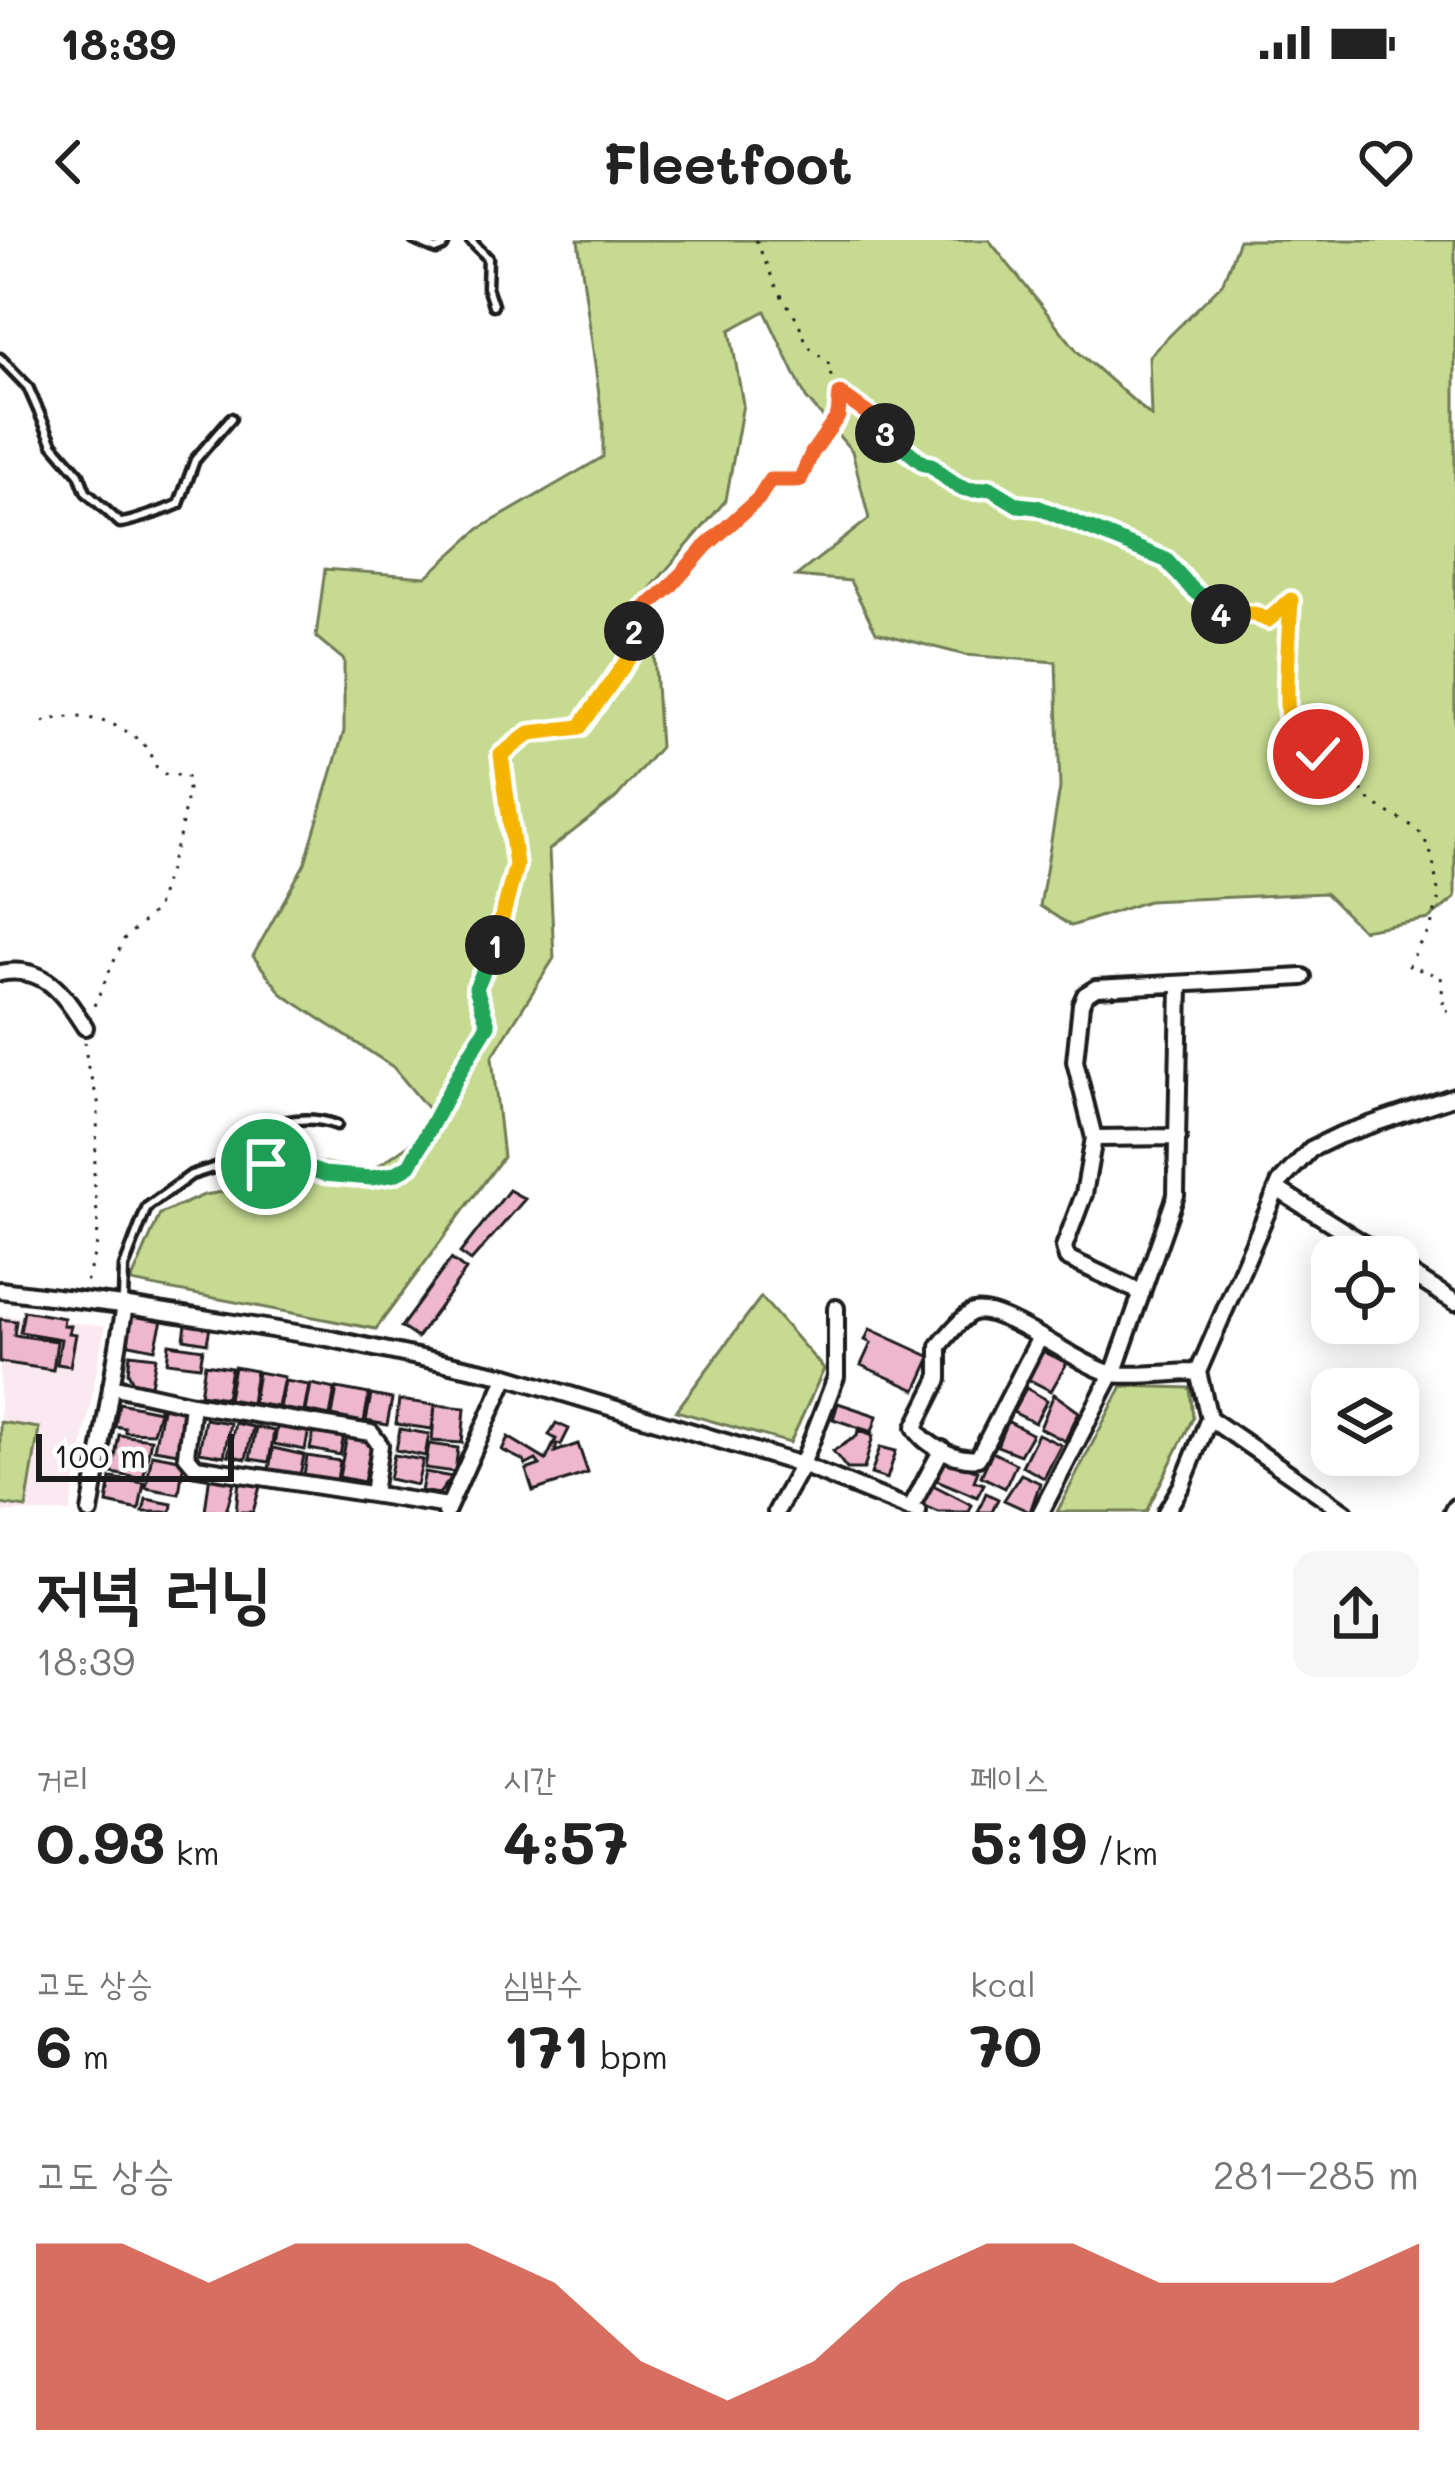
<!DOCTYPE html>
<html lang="ko">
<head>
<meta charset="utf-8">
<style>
	:root { --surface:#fff; --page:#f6f6f6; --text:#222; --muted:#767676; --accent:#c8321e }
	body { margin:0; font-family:Mali,"Poor Story",sans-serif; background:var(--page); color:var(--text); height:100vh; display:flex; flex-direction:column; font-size:45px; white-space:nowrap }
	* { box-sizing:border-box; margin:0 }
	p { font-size:39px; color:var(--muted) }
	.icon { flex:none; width:66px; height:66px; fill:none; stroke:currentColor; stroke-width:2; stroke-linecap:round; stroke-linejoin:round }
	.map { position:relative; height:1272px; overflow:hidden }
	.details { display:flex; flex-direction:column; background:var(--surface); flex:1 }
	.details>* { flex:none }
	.tools { position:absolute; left:1311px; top:996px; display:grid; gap:24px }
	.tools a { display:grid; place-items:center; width:108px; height:108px; border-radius:24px; background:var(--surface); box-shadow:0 6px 30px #0003; font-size:60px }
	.scale { position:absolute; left:36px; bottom:30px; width:198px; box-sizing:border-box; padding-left:12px; border:6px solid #1c1c1c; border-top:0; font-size:33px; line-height:42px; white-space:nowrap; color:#1c1c1c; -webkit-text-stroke:9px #fff; paint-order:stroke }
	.pin { position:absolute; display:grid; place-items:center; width:102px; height:102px; color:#fff; margin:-51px; border:6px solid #fff; border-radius:50%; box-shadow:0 3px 12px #0007 }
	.km { position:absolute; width:60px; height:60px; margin:-30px; border-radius:50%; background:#222; color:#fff; font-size:33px; line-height:60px; text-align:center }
	.round { display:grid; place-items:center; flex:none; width:126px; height:126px; border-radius:24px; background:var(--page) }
	.headline { display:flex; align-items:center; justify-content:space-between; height:204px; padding:0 36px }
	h1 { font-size:66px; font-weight:700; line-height:90px }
	.stats { display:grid; grid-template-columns:repeat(3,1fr); gap:18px; height:204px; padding:12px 36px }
	.stats div { display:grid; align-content:center }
	.stats b { font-size:60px; font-weight:700 }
	.stats small { font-size:33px; font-weight:400 }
	.stats p { font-size:33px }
	.chart { height:336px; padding:24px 36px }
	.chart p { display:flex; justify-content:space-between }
	.chart svg { width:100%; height:216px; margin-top:12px; fill:var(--accent); opacity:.7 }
	.status { display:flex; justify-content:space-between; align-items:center; height:84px; padding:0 60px; background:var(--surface); direction:ltr }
	.status svg { height:33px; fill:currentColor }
	header { display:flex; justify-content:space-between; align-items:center; height:156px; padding:0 36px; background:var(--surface); font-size:54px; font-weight:700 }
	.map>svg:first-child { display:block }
	.built { fill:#fae9f0 }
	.green { fill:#c6db91; stroke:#717c56; stroke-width:3 }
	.building { fill:#eeb7ce; stroke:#1c1c1c; stroke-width:3 }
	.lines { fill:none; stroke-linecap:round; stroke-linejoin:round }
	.service-casing { stroke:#1c1c1c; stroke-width:15 }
	.minor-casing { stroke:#1c1c1c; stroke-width:22 }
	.path { stroke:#1c1c1c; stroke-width:3; stroke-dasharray:3 9; stroke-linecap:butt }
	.service { stroke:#fff; stroke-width:6 }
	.minor { stroke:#fff; stroke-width:14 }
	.split-1-casing { stroke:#fff; stroke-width:24 }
	.split-2-casing { stroke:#fff; stroke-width:24 }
	.split-3-casing { stroke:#fff; stroke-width:24 }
	.split-4-casing { stroke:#fff; stroke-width:24 }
	.split-5-casing { stroke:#fff; stroke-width:24 }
	.split-1 { stroke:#22a559; stroke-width:15 }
	.split-2 { stroke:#f5b400; stroke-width:15 }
	.split-3 { stroke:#f0652b; stroke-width:15 }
	.split-4 { stroke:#22a559; stroke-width:15 }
	.split-5 { stroke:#f5b400; stroke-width:15 }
</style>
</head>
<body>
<div class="status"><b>18:39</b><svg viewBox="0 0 49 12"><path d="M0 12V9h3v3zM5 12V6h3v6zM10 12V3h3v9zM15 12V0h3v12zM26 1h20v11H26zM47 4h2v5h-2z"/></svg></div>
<header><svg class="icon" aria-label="back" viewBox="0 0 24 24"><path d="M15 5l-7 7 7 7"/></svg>Fleetfoot<svg class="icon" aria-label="heart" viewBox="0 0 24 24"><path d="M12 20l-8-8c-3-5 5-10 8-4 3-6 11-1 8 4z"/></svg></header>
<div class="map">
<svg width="1455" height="1272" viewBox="0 0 1455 1272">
	<rect width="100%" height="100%" fill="#fff"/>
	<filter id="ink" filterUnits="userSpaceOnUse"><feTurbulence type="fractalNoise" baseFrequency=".00833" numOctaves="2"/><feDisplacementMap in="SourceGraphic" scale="24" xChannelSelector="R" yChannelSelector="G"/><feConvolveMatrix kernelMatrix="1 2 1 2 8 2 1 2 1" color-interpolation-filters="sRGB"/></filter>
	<g filter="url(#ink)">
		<path class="built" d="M0,1075L105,1086L70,1272H0Z"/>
		<path class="green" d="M578,0H989L1078,112L1151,176L1149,116L1222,44L1239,0H1455V658L1429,679L1362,690L1325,653L1148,661L1071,686L1040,666L1060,548L1056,422L965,415L876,392L850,341L796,336L869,279L852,211L806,158L765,71L730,90L743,164L726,260L650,349L660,507L616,558L549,610L554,718L492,817L503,917L376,1089L131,1042L160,974L204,955L261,946L297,918L371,931L440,883L393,827L282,754L253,716L305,623L344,491V420L316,397L325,329L426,337L479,289L603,217V184Z
			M761,1057L824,1129L790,1203L676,1171Z
			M1122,1146L1190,1148L1193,1178L1146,1272H1057Z
			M0,1182L39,1188L26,1268L0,1264Z"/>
		<path class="building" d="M509,950L525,959L471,1021L460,1013Z
			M451,1019L466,1030L417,1098L401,1087Z
			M136,1070L163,1076L155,1109L125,1103L129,1075Z
			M24,1071L64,1078L63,1085L71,1086L69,1093L76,1094L70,1126L57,1124L61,1099L20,1092Z
			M0,1079L16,1081L14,1095L57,1101L53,1130L0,1122Z
			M186,1084L210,1087L207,1103L184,1099Z
			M870,1089L931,1117L916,1150L861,1125L871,1103L865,1100Z
			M169,1104L203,1109L200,1126L167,1122Z
			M1040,1110L1067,1123L1051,1151L1028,1139Z
			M130,1114L156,1117L151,1145L133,1142L128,1132Z
			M205,1124L231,1128L226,1158L200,1154Z
			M234,1127L256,1131L251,1163L228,1159Z
			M258,1132L284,1137L278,1167L253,1163Z
			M285,1141L309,1145L304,1172L280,1168Z
			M311,1144L335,1149L330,1176L306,1171Z
			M337,1148L369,1154L364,1182L332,1176Z
			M1026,1148L1047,1160L1035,1183L1013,1172Z
			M1054,1154L1079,1172L1065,1201L1040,1188Z
			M371,1155L392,1159L387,1185L366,1181Z
			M399,1160L435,1165L432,1189L396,1184Z
			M160,1162L186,1167L178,1213L154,1209L162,1169L159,1168Z
			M119,1163L159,1171L153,1193L125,1192V1188L115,1186Z
			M838,1163L877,1176L872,1192L833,1179Z
			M435,1165L465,1168L462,1203L432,1201Z
			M205,1179L230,1183L224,1216L199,1212Z
			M1007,1181L1032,1194L1020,1215L997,1206Z
			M235,1183L253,1187L246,1219L228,1215Z
			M278,1183L309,1189L305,1210L274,1204Z
			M556,1183L569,1189L561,1205L557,1204L555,1212L578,1204L588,1233L533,1251L526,1230L540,1225L536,1220L526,1225L524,1221L502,1210L508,1197L546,1220L556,1199L549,1195Z
			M256,1187L274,1191L269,1222L250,1219Z
			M400,1189L429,1194L425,1216L396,1210Z
			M314,1190L344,1195L340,1215L310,1209Z
			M858,1190L873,1196L864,1229H847L833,1211L857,1196Z
			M1038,1194L1061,1205L1044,1238L1022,1226Z
			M119,1195L151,1199L143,1239L112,1233Z
			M347,1196L372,1201L364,1242L339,1237Z
			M429,1204L458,1208L455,1232L425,1228Z
			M880,1207L896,1211L887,1239L871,1234Z
			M273,1208L304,1215L300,1235L269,1229Z
			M992,1212L1016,1224L1005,1248L981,1236Z
			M152,1214L184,1220L179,1254L146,1248Z
			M394,1215L423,1220L417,1245L389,1239Z
			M307,1216L340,1221L337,1240L304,1235Z
			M945,1218L978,1231L974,1241L984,1244L977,1257L934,1239Z
			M425,1232L452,1237L439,1254L421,1251Z
			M210,1234L235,1239L226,1272L205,1271Z
			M1021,1234L1040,1243L1030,1272L1004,1260Z
			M111,1238L144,1243L139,1270L107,1263Z
			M239,1239L261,1243L253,1272H236Z
			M933,1245L972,1265L969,1272H938L922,1265Z
			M986,1253L998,1259L992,1272H978Z
			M146,1259L172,1264L171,1272H143Z"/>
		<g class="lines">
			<defs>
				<path id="service" d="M414,0L436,10L443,7L446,0
					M470,0L488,18L487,47L493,65
					M0,118L28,147L53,204L79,234L86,252L120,283C128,283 172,268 179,264L195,220L231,178
					M241,919L266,924L293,923L324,934L350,937L395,934
					M123,1061L124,1027L147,967L191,935L241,919C246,910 249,899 257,893C279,878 313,876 337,885"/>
				<path id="minor" d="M0,733C45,724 64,755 85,787
					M1094,898L1178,897
					M1277,949L1385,1017
					M1398,1026L1455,1062
					M0,1050L122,1065L327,1098L507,1136L802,1225L918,1272
					M1142,1053L1067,1018L1064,1007L1084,954L1094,898L1075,821L1081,764L1085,755L1096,748L1303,737
					M1040,1097L978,1218C958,1221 924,1206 915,1187L939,1139V1106C948,1096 959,1080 971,1073C996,1060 1083,1129 1114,1134C1136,1137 1174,1132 1198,1132
					M111,1146L192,1164L371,1193L380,1205L373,1254
					M192,1164L186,1215L196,1227L448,1266
					M1209,1178L1345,1272
					M910,1269L942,1209
					M90,1272L125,1065
					M446,1272L507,1136
					M776,1272L802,1225L836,1137V1068
					M1041,1272L1116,1126L1176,955L1180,744
					M1166,1272L1182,1245L1209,1178L1198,1132L1280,942L1311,909L1340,895L1455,856
					M1452,1272L1455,1267"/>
			</defs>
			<use href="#service" class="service-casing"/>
			<use href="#minor" class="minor-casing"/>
			<path class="path" d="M756,0L777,49L797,79L805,99L811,109L828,122C830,132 831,141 838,150C846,161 859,166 869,175C888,193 905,217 931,225C952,243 961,255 990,248L1018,265L1037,267L1166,320L1219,375H1254L1268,380L1291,360C1290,377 1291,394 1290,411C1289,441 1283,472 1294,501L1339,523L1372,563L1414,587L1423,596L1432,616L1439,657L1430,690L1419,705L1409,726L1441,737L1444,771L1455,770
				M43,482C76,470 119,480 144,505C152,513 152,523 159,530C166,538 178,534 187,535L188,549L180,594L156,670L124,699L92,770
				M85,802L87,824L98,861V875L94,935L98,987L97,1004L85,1047
				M402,930C423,916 448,853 462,827C470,813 479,799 488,785L476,748L496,704L516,624L501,515L530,493L580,487L636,408L633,378L670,347L706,306L758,259L770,240H800L812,213L838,176L840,158"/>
			<use href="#service" class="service"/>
			<use href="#minor" class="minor"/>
		</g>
	</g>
	<g class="lines" filter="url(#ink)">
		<defs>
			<path id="split-1" d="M266,924L293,923L324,934L371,938L395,934L410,925L465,822L488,785L476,748L495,705"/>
			<path id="split-2" d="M495,705L516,625L501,515L530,493L580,487L636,408L634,391"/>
			<path id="split-3" d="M634,391L633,378L670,347L706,306L758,259L770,240H800L812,213L838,176L840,154L868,174L885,193"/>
			<path id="split-4" d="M885,193L924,224L931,225C952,243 961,255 990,248L1018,265L1037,267L1166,320L1192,349L1221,374"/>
			<path id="split-5" d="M1221,374H1254L1268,380L1291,360C1290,386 1281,482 1293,499C1298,506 1310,510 1318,514"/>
		</defs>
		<use href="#split-1" class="split-1-casing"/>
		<use href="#split-2" class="split-2-casing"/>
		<use href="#split-3" class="split-3-casing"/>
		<use href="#split-4" class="split-4-casing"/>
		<use href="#split-5" class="split-5-casing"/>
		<use href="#split-1" class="split-1"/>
		<use href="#split-2" class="split-2"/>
		<use href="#split-3" class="split-3"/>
		<use href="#split-4" class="split-4"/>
		<use href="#split-5" class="split-5"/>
	</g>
</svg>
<div class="tools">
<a><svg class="icon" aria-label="locate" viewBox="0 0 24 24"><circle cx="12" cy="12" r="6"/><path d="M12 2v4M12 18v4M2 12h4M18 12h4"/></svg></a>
<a><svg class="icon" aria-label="layers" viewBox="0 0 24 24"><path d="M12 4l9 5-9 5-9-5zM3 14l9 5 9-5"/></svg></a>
</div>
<div class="scale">100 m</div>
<div class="pin" style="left:266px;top:924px;background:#1e9e55"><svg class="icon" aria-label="arrive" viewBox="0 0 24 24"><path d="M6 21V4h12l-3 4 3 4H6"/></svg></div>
<div class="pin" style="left:1318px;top:514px;background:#d93025"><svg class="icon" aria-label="check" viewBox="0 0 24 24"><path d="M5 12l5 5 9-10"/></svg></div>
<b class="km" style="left:495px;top:705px">1</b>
<b class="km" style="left:634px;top:391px">2</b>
<b class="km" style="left:885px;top:193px">3</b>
<b class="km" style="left:1221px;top:374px">4</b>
</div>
<section class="details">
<div class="headline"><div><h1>저녁 러닝</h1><p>18:39</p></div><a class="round"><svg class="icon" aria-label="share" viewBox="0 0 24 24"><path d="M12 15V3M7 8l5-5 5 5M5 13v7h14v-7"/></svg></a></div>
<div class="stats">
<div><p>거리</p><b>0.93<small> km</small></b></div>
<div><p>시간</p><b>4:57</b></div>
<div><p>페이스</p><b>5:19<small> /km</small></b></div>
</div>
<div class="stats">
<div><p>고도 상승</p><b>6<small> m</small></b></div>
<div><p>심박수</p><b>171<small> bpm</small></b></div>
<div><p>kcal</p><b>70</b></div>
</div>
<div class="chart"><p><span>고도 상승</span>281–285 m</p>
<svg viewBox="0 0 160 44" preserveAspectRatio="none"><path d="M0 44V6L10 6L20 14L30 6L40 6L50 6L60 14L70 30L80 38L90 30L100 14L110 6L120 6L130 14L140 14L150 14L160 6V44z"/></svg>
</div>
</section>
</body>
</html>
